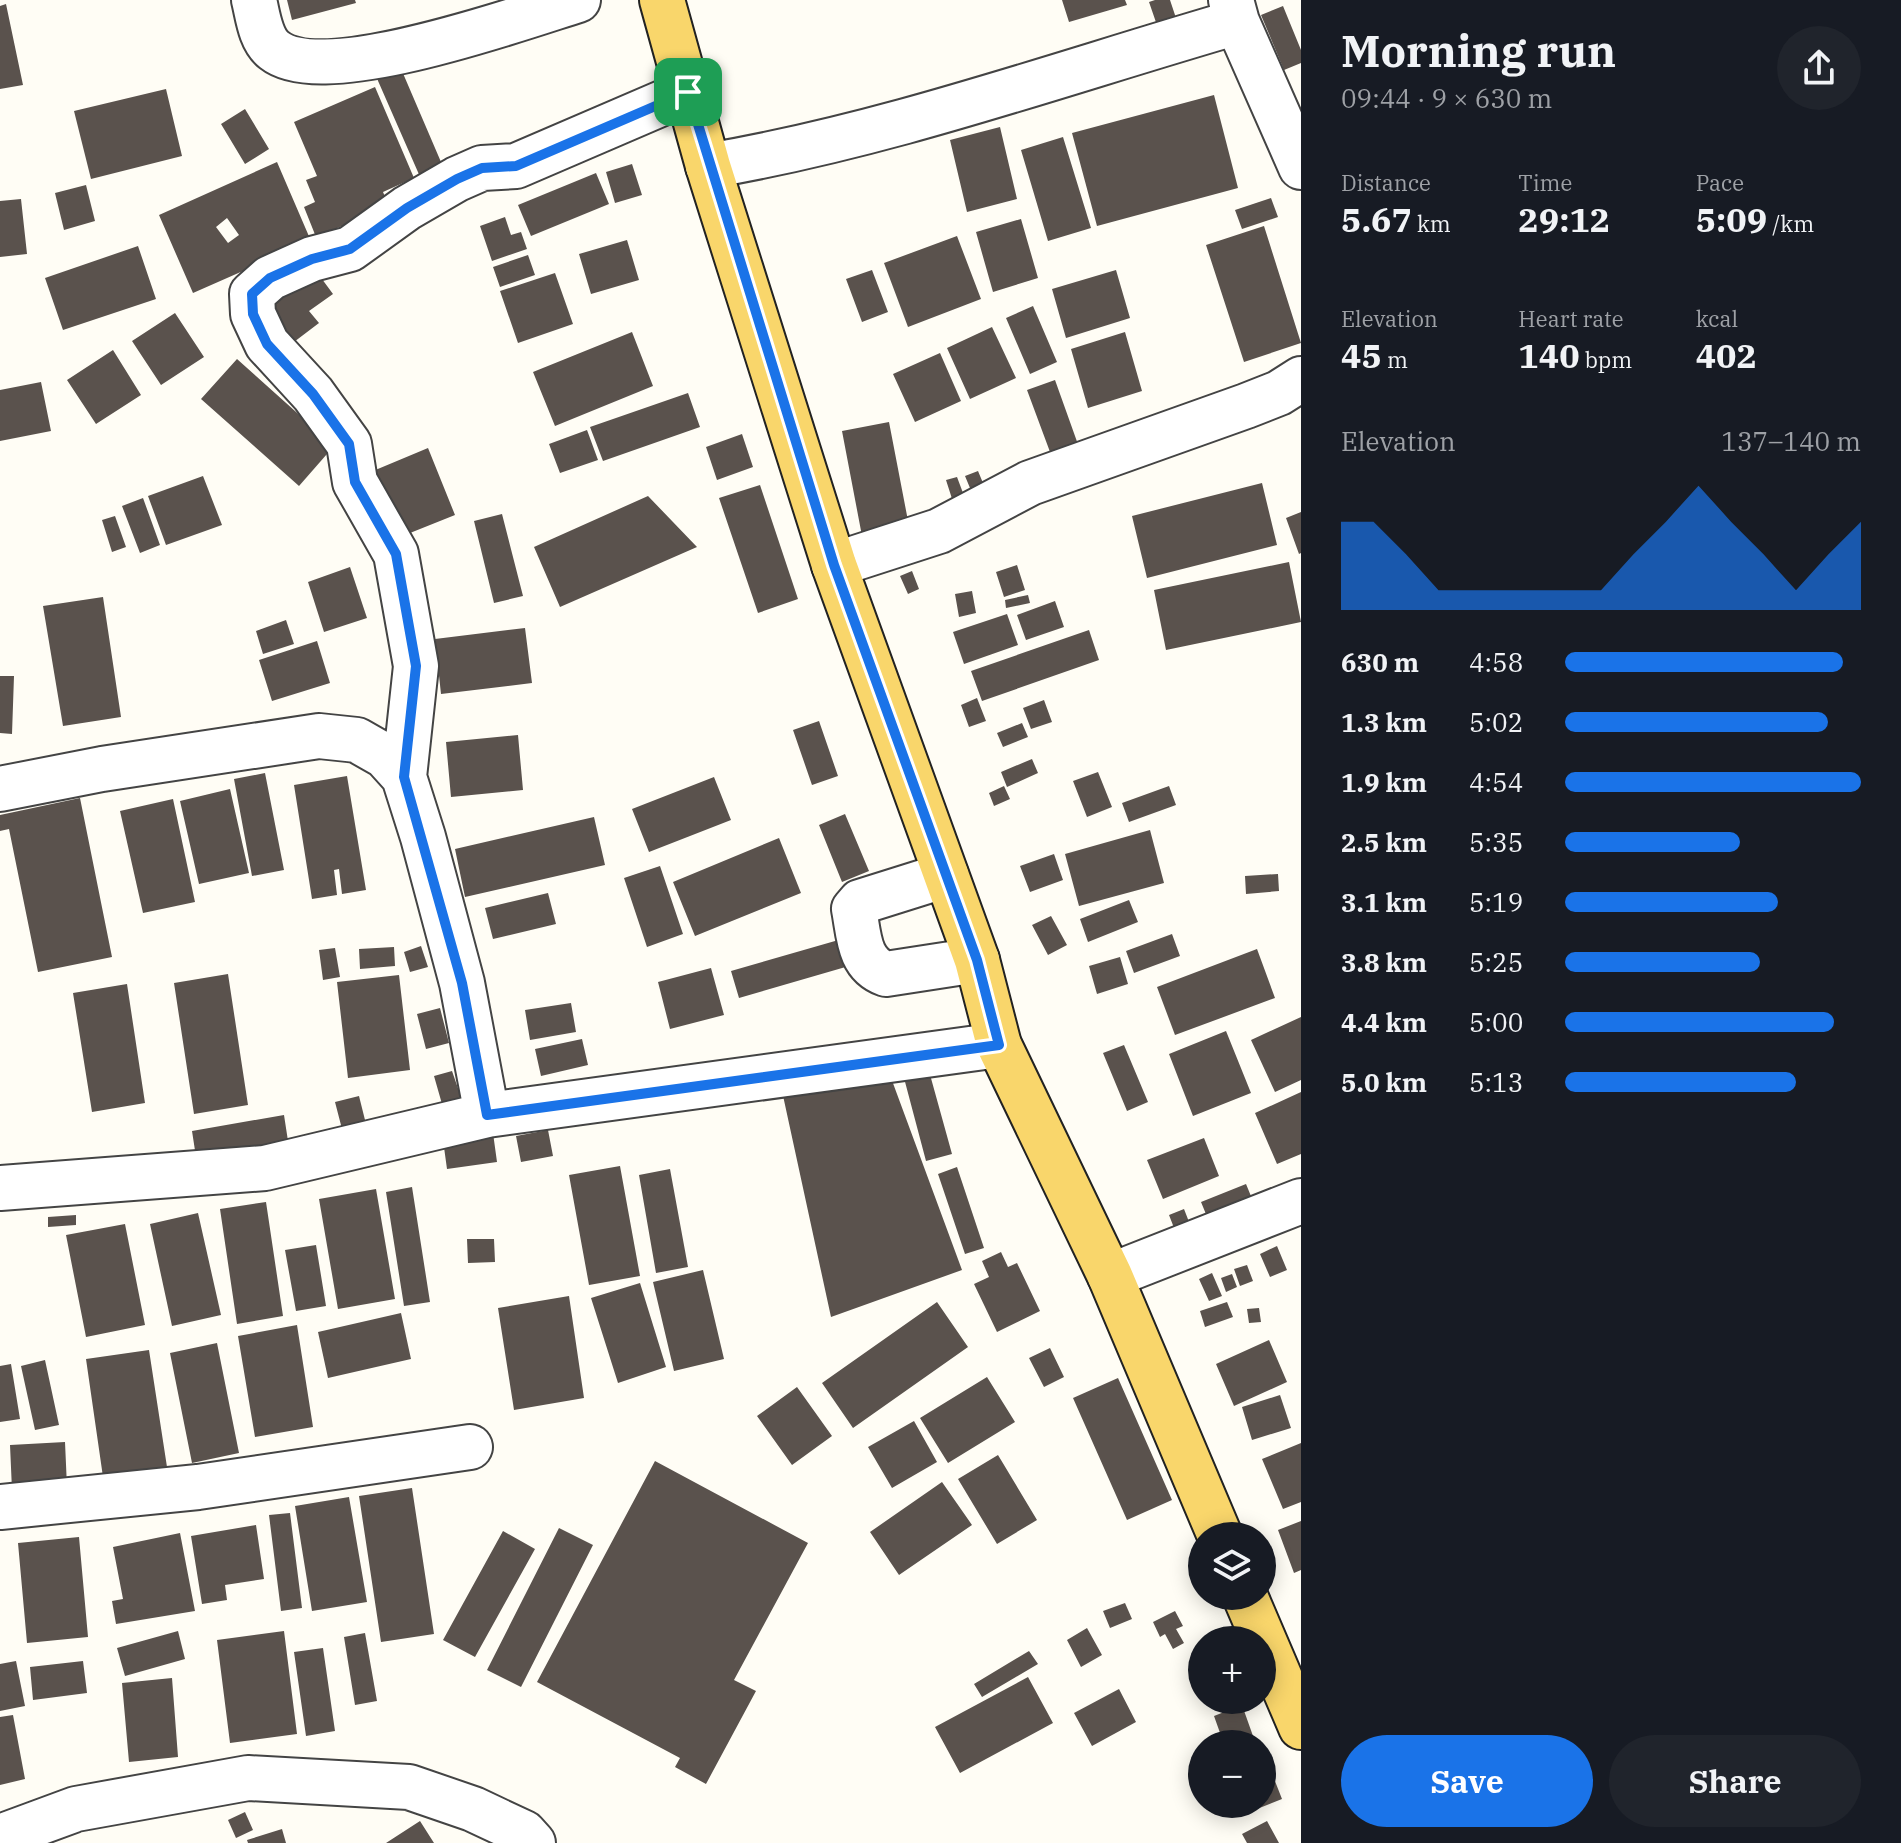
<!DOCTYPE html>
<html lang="en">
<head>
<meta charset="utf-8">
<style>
	:root { --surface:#171b24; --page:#20242c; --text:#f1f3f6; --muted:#9ea1a6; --accent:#1a73e8 }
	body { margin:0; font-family:"IBM Plex Serif",serif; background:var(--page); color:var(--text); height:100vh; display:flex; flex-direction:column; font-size:30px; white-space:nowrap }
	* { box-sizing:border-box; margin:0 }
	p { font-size:26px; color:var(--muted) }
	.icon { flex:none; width:44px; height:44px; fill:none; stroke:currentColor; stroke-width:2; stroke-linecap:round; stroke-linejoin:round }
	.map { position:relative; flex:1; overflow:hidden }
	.sheet { display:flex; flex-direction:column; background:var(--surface); width:600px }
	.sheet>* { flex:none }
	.buttons { position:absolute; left:1188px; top:1522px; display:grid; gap:16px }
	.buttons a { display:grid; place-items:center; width:88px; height:88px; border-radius:50%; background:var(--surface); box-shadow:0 4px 20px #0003; font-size:40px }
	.pin { position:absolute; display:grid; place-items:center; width:68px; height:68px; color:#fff; margin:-34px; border-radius:16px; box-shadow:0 4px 12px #0006 }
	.round { display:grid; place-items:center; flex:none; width:84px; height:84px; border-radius:42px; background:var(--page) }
	.headline { display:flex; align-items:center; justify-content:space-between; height:136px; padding:0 40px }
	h1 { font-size:44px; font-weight:800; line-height:60px }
	.stats { display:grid; grid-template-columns:repeat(3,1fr); gap:12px; height:136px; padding:8px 40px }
	.stats div { display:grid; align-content:center }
	.stats b { font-size:34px; font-weight:800 }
	.stats small { font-size:22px; font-weight:400 }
	.stats p { font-size:22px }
	.chart { height:224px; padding:16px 40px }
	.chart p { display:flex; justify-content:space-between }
	.chart svg { width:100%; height:144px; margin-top:8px; fill:var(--accent); opacity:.7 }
	.action { display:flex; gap:16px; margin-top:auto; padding:16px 40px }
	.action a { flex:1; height:92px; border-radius:48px; background:var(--accent); color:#fff; font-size:32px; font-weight:800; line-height:92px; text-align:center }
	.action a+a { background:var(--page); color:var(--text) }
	ul { padding:0 40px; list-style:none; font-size:26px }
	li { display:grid; grid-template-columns:128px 96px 1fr; align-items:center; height:60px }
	li i { height:20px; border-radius:10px; background:var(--accent) }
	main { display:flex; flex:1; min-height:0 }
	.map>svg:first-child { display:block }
	.building { fill:#5a524d; fill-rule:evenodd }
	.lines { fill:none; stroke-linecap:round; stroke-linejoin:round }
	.minor-casing { stroke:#444; stroke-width:48 }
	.major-casing { stroke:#222; stroke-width:48 }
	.minor { stroke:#fff; stroke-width:44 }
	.major { stroke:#f9d66b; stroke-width:44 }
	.route-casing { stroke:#fff; stroke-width:16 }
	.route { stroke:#1a73e8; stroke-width:10 }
</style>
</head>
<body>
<main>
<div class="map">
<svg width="1301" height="1843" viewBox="0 0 1301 1843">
	<rect width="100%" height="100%" fill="#fffdf5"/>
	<path class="building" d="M287,0H355L356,3L292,20Z
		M1062,0H1125L1127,5L1069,22Z
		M1155,0H1170L1178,24L1159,31L1149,2Z
		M6,4L23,85L0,89V6Z
		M1283,6L1301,50V63L1284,70L1261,15Z
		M399,64L444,169L421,179L375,74Z
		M375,87L414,178L383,192L389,206L316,237L304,207L315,202L306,180L317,176L294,122Z
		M166,89L182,156L91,179L74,111Z
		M1214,95L1238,188L1097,226L1072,133Z
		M245,109L269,149L245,164L221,124Z
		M1000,127L1017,199L967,212L950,140Z
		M1063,137L1091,228L1048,241L1021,150Z
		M277,162L311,241L193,293L159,215ZM227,218L239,235L228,243L216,227Z
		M632,164L642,195L615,203L606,172Z
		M596,173L609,204L531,236L518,205Z
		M86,185L95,221L64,230L55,193Z
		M1271,198L1278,217L1242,229L1235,210Z
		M21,199L27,254L0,257V201Z
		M505,217L511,235L521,232L527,249L492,261L480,226Z
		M1021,219L1038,278L993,292L976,232Z
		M1264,226L1301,343L1244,362L1206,245Z
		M957,236L981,299L908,327L884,263Z
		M627,240L639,280L591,294L579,254Z
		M138,246L156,299L63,330L45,278Z
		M528,255L535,275L500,287L493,267Z
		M872,270L888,312L862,322L846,279Z
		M1116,270L1130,318L1066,338L1052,289Z
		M555,273L573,324L518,343L500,291Z
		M319,275L333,294L309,311L319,323L290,345L261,308Z
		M1033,306L1057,362L1030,374L1006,318Z
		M175,313L204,357L161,385L132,341Z
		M992,327L1016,378L970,399L947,348Z
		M632,332L653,386L555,426L533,372Z
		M1125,332L1142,391L1088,408L1071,349Z
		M113,350L141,395L96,424L67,380Z
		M940,353L961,401L915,422L893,374Z
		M237,359L334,446L299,486L201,399Z
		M1055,380L1080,450L1053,460L1027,390Z
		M41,382L51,431L0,441V390Z
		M688,393L700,427L603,461L590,427Z
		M889,422L909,526L862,536L842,431Z
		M587,430L598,460L560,473L549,444Z
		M742,434L753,467L717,480L706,447Z
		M428,448L455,515L400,537L373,471Z
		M978,471L988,495L975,500L965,476Z
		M203,476L222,525L166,545L148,496Z
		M957,477L966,501L954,505L946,480Z
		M1262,483L1277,545L1147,578L1132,516Z
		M760,485L798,599L758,613L719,498Z
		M648,496L697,547L560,607L534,547Z
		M143,498L160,545L140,553L122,506Z
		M1301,512V553L1299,554L1286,518Z
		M502,514L523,596L494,603L474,521Z
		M115,516L126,547L112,552L102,520Z
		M1289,562L1301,622L1166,650L1154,590Z
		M1017,565L1025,590L1004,597L996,572Z
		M350,567L367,618L324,632L308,582Z
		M912,571L919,589L908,594L900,576Z
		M972,591L976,613L959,617L955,594Z
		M1028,595L1030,603L1006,608L1005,600Z
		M103,597L121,717L63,726L43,606Z
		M1055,601L1064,627L1026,640L1017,615Z
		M1007,614L1018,645L964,664L953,632Z
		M286,620L294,644L263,654L256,631Z
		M525,628L532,683L441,694L435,639Z
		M1089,630L1099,660L982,701L971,671Z
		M317,641L330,683L272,701L259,660Z
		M0,676H14L12,734L0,733Z
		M977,698L986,721L969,727L961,705Z
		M1044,700L1052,722L1031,729L1023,708Z
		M819,721L838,776L812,785L793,730Z
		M1022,723L1028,737L1003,747L997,733Z
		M518,735L523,790L451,797L446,742Z
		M1032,759L1038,773L1007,787L1001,772Z
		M1098,772L1112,807L1087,817L1073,781Z
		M265,773L284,870L252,876L234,779Z
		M347,776L366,890L342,894L339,869L334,870L337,895L312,899L294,785Z
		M714,777L731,820L649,852L632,809Z
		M1004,786L1010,799L994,806L989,793Z
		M1169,786L1176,805L1129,822L1122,803Z
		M230,789L249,873L199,884L180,801Z
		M80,798L112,957L38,972L9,829L0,831V815Z
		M173,799L195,902L143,913L120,811Z
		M845,814L869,871L842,882L819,825Z
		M594,817L605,865L465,897L455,849Z
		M1150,830L1164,883L1079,906L1065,854Z
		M779,838L801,893L695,936L673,882Z
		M1054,854L1063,880L1030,892L1020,866Z
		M660,866L683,934L647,947L624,878Z
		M1278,874L1279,891L1246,894L1245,876Z
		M548,893L556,924L493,939L485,908Z
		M1129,900L1138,922L1088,942L1080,919Z
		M1051,916L1067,945L1048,955L1032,925Z
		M1172,934L1180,956L1134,973L1126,951Z
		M842,939L849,966L739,998L731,971Z
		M421,946L428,967L410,972L404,952Z
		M394,947L395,966L360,969L359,949Z
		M335,948L340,977L323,980L319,950Z
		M1257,949L1275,998L1175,1035L1157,987Z
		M1120,957L1128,984L1097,994L1089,966Z
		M711,968L724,1015L670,1029L658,982Z
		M228,974L248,1105L194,1114L174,983Z
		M399,975L410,1070L348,1078L337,982Z
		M127,984L145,1103L92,1112L73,993Z
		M571,1003L576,1032L530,1040L525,1010Z
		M440,1008L449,1043L426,1049L417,1014Z
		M1301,1017V1080L1275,1092L1251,1040Z
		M1226,1031L1251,1093L1193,1116L1169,1054Z
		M582,1039L588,1065L541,1076L535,1049Z
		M1124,1045L1148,1102L1127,1111L1103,1053Z
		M887,1067L962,1270L831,1317L782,1091Z
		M452,1071L461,1097L442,1104L434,1076Z
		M929,1071L952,1154L926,1161L904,1078Z
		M1301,1092V1154L1277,1164L1255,1113Z
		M359,1096L366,1124L342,1129L335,1102Z
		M284,1115L288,1141L196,1157L192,1131Z
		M548,1130L553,1156L521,1162L516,1136Z
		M493,1133L497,1162L447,1169L443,1140Z
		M1204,1138L1219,1176L1163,1199L1147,1160Z
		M620,1166L640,1276L589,1285L569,1175Z
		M957,1167L984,1248L965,1254L938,1174Z
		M670,1169L688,1267L656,1273L639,1175Z
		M1246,1184L1253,1201L1208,1219L1201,1202Z
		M412,1187L430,1302L404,1306L386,1192Z
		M376,1189L395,1299L338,1309L319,1199Z
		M266,1202L283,1316L237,1324L220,1209Z
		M1184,1209L1191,1227L1176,1233L1169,1215Z
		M198,1213L221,1315L172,1326L150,1224Z
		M76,1215V1225L48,1227V1217Z
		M125,1224L145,1325L86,1337L66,1235Z
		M467,1239H494L495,1262L468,1263Z
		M316,1245L326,1306L296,1311L285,1250Z
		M1277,1246L1287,1270L1270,1277L1260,1254Z
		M1001,1252L1008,1267L1017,1263L1040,1311L997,1332L974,1284L989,1277L982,1261Z
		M1247,1265L1253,1281L1240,1286L1234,1269Z
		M703,1270L724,1359L674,1371L653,1282Z
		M1212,1273L1222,1296L1209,1301L1199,1279Z
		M1232,1274L1237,1287L1226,1292L1221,1278Z
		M640,1283L666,1367L618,1383L591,1298Z
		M569,1296L584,1398L514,1410L498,1308Z
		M937,1302L968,1347L853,1428L822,1383Z
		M1227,1302L1233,1317L1205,1327L1200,1311Z
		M1259,1308L1261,1322L1249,1323L1247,1309Z
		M401,1313L411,1359L328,1378L318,1332Z
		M297,1325L313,1427L255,1437L238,1336Z
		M1269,1340L1287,1382L1234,1406L1216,1364Z
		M217,1343L239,1453L192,1463L170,1353Z
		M1050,1348L1064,1377L1044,1387L1029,1358Z
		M149,1350L167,1467L103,1477L86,1359Z
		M45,1360L59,1425L35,1430L21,1366Z
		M11,1364L20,1419L0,1422V1366Z
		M987,1377L1015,1422L948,1463L920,1418Z
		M1118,1378L1172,1500L1127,1520L1073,1398Z
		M797,1387L832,1436L792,1465L757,1416Z
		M1280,1395L1291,1428L1252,1440L1242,1407Z
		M914,1421L937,1462L892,1488L868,1447Z
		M65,1442L67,1487L12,1490L10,1445Z
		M1301,1443V1502L1283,1509L1262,1459Z
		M998,1455L1037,1520L997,1544L958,1479Z
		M655,1461L808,1543L734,1680L756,1691L706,1784L675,1767L680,1758L537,1682Z
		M942,1482L972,1525L899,1575L870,1532Z
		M412,1488L434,1634L381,1642L359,1496Z
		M349,1497L367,1602L312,1611L295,1506Z
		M290,1513L302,1608L281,1611L269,1515Z
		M1301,1521V1570L1294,1573L1278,1530Z
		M256,1525L264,1579L225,1585L227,1600L202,1604L191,1536Z
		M559,1528L593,1545L521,1687L487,1670Z
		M503,1531L535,1549L475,1657L443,1640Z
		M180,1533L195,1611L116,1624L112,1601L123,1599L113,1547Z
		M79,1537L88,1637L27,1643L18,1543Z
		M1125,1603L1132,1619L1110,1628L1103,1611Z
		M1175,1611L1183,1626L1176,1629L1184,1643L1173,1649L1165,1634L1160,1637L1153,1622Z
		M1087,1628L1102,1655L1081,1667L1067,1640Z
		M178,1631L185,1659L125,1676L117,1648Z
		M284,1631L297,1734L230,1743L217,1640Z
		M365,1633L377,1701L355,1705L344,1637Z
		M323,1648L335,1731L306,1736L294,1652Z
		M1029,1651L1038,1664L982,1697L974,1684Z
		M16,1661L25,1706L0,1711V1664Z
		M83,1661L87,1693L33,1700L30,1667Z
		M1028,1677L1053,1723L960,1773L935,1727Z
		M172,1678L178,1757L129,1762L122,1683Z
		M1119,1689L1136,1722L1092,1746L1074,1713Z
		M1242,1705L1253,1736L1224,1744L1214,1716Z
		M13,1715L25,1779L0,1785V1717Z
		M1262,1748L1282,1799L1257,1809L1256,1804H1262Z
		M245,1812L253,1830L236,1838L228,1820Z
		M420,1821L434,1843H386Z
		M1267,1821L1279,1843H1247L1242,1834Z
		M282,1829L286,1843H248L247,1840Z"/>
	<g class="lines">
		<defs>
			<path id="minor" d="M254,0C258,16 260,39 274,50C323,89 520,18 578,0
				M1231,0L1237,22L1301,167
				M708,166C889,135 1061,73 1237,22
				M834,565L939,531L1030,483L1246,406L1279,393L1301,379
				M404,777L416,666L396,554L355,482L349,444L313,394L267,344L253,314L252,294L270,278L312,259L350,249L407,208L457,179L482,168L516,166L688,92
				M0,789L102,769L319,736L357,740L385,756L404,777L423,837L462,983L487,1115
				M946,875L860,902L854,909C859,935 858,964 886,974L977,960
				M0,1188L265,1168L487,1115L999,1045
				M1110,1276L1301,1201
				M0,1507L198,1487L470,1447
				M0,1837L76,1809L248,1778L409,1787L473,1809L524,1833L533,1843"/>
			<path id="major" d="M662,0L708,166L834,565L977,960L999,1045L1110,1276L1220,1536
				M1245,1596L1301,1727"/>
		</defs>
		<use href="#minor" class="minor-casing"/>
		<use href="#major" class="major-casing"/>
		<use href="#minor" class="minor"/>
		<use href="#major" class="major"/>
	</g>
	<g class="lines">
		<defs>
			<path id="route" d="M688,92L834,565L977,960L999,1045L487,1115L462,983L404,777L416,666L396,554L355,482L349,444L313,394L267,344L253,314L252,294L270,278L312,259L350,249L407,208L457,179L482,168L516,166Z"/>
		</defs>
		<use href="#route" class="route-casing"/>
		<use href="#route" class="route"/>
	</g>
</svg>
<div class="buttons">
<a><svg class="icon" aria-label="layers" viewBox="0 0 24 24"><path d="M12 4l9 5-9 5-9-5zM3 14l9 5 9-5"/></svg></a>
<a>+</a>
<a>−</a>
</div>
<div class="pin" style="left:688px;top:92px;background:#1e9e55"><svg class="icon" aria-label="arrive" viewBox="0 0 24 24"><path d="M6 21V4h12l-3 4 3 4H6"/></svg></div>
</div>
<section class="sheet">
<div class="headline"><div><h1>Morning run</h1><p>09:44 · 9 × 630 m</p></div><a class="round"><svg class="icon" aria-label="share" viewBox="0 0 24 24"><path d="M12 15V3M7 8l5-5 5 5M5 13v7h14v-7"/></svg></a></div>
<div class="stats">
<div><p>Distance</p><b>5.67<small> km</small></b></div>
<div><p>Time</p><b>29:12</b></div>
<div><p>Pace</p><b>5:09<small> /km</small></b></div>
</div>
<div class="stats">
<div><p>Elevation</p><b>45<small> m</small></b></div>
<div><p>Heart rate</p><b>140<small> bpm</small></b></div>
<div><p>kcal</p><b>402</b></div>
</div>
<div class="chart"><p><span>Elevation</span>137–140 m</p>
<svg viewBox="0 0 160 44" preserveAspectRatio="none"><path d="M0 44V17L10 17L20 27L30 38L40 38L50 38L60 38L70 38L80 38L90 27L100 17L110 6L120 17L130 27L140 38L150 27L160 17V44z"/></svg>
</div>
<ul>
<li><b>630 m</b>4:58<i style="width:94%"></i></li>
<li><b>1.3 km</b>5:02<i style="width:89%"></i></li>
<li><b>1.9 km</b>4:54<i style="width:100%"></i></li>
<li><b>2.5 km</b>5:35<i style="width:59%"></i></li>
<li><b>3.1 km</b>5:19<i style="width:72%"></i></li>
<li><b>3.8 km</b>5:25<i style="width:66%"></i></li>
<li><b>4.4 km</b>5:00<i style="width:91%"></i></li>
<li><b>5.0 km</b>5:13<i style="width:78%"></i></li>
</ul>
<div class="action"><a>Save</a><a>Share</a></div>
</section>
</main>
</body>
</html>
